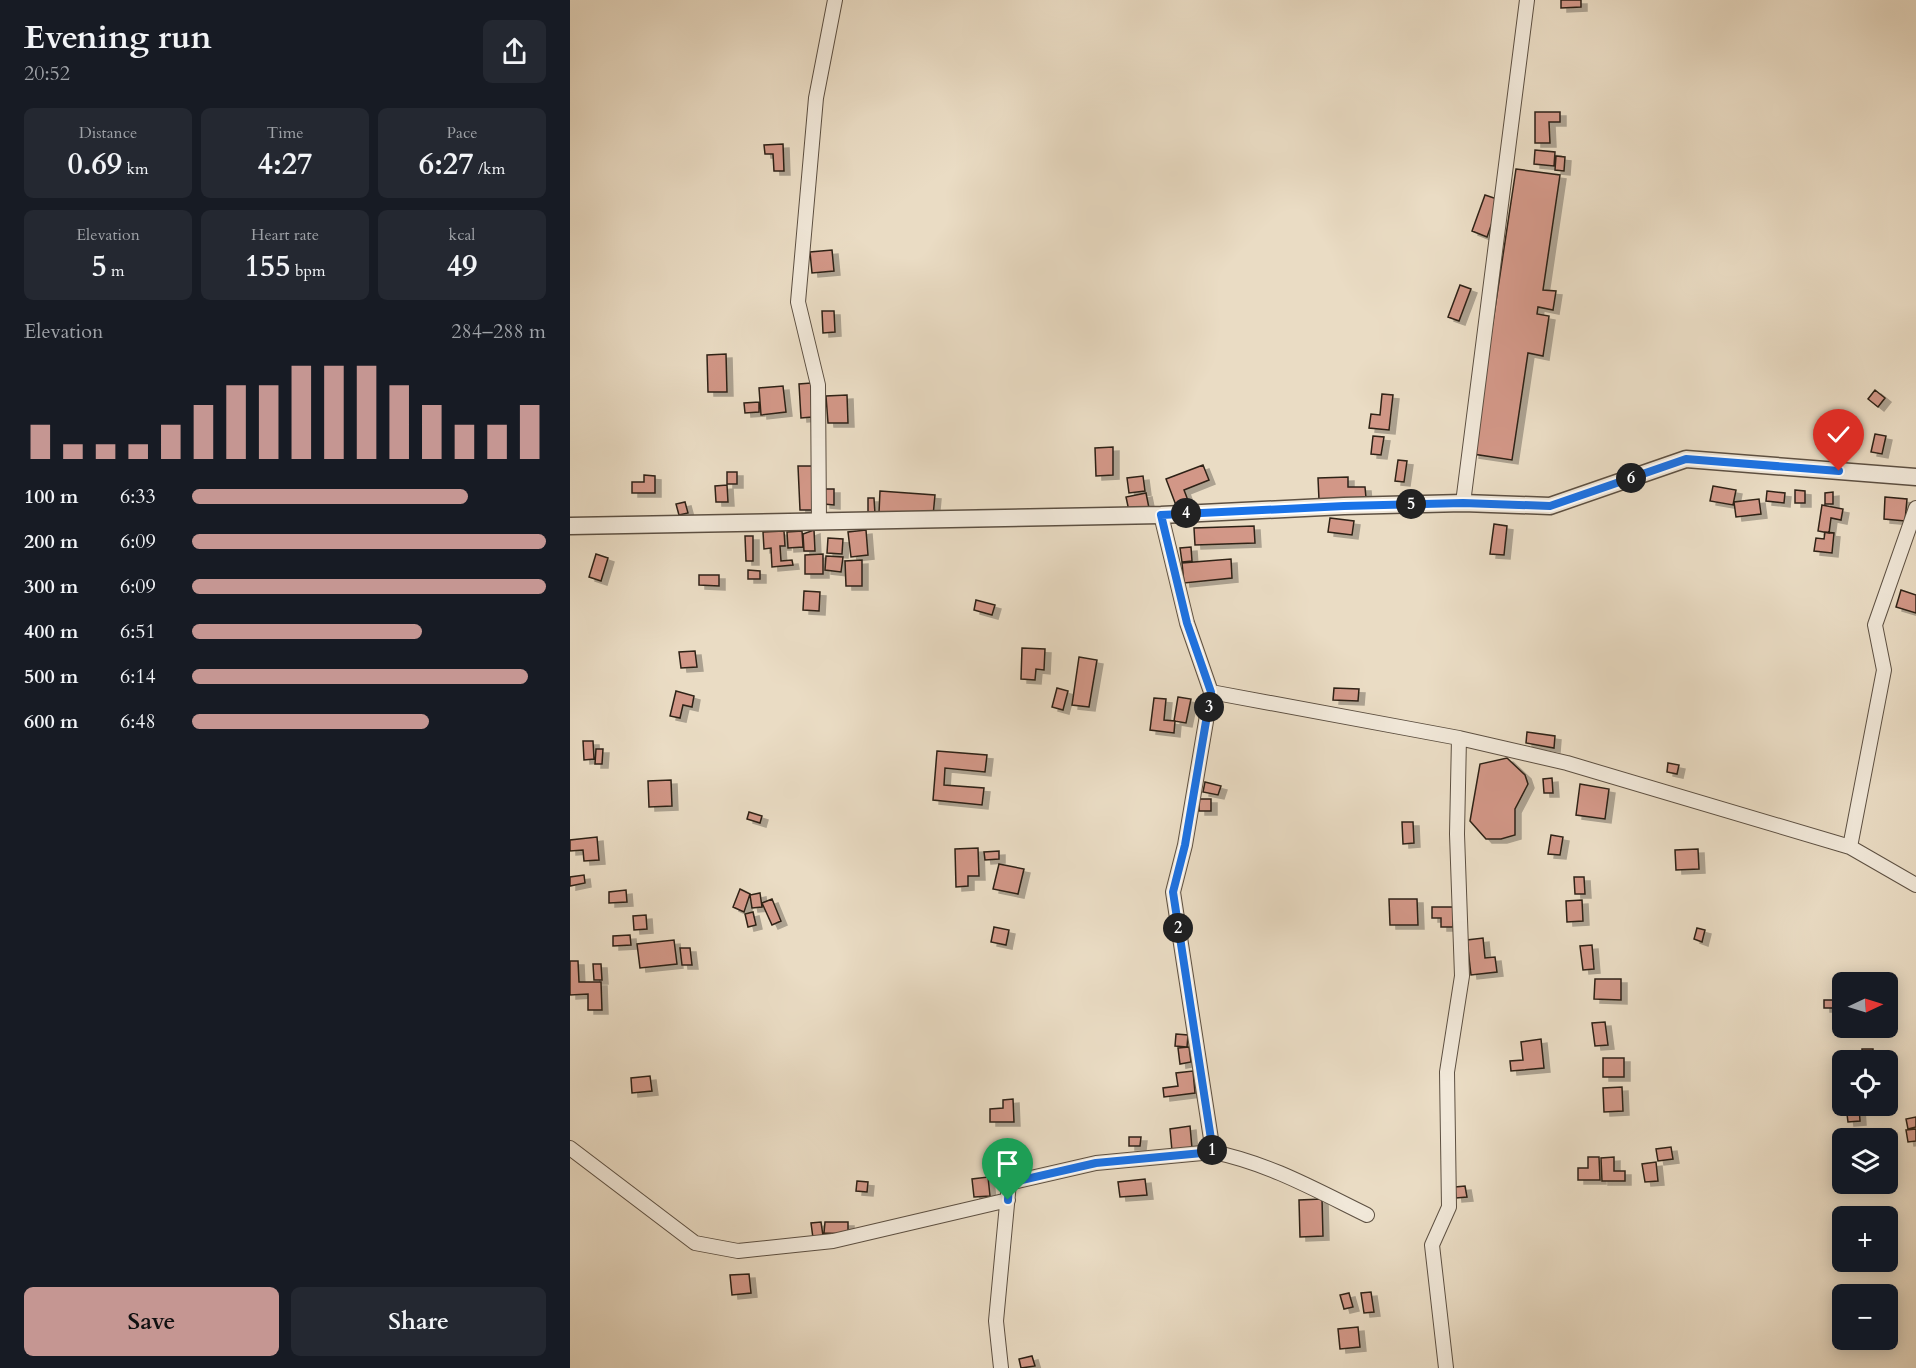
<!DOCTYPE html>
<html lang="en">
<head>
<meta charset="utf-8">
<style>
	:root { --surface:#171b24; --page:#242831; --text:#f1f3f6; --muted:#9ea1a6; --accent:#c59692 }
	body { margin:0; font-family:Cardo,serif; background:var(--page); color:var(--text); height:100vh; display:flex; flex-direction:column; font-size:22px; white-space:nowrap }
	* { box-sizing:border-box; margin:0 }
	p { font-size:20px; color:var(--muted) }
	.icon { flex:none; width:33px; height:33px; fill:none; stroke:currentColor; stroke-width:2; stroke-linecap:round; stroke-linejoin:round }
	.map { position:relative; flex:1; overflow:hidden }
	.drawer { display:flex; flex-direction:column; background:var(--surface); width:570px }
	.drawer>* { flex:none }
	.needle { width:39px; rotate:86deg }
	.controls { position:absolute; left:1262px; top:972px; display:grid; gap:12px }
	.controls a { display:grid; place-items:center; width:66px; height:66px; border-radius:9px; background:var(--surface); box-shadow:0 3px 15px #0003; font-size:30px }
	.pin { position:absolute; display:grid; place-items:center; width:51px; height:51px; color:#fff; margin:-62px -26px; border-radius:50% 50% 50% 0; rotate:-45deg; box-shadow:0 0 6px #0007 }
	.pin .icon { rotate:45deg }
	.km { position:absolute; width:30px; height:30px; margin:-15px; border-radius:50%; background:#222; color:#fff; font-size:16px; line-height:30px; text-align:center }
	.round { display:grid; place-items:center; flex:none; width:63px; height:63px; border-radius:9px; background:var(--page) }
	.overview { display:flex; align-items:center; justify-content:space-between; height:102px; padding:0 24px }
	h1 { font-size:33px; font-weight:700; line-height:45px }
	.stats { display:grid; grid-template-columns:repeat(3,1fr); gap:9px; height:102px; padding:6px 24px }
	.stats div { display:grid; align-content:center; border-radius:9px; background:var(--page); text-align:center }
	.stats b { font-size:30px; font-weight:700 }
	.stats small { font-size:16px; font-weight:400 }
	.stats p { font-size:16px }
	.chart { height:168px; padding:12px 24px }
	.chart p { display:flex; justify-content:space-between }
	.chart svg { width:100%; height:108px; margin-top:6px; stroke:var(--accent); stroke-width:6 }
	.primary-button { display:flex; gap:12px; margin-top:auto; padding:12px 24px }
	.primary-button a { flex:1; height:69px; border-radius:9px; background:var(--accent); color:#111; font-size:24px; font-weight:700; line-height:69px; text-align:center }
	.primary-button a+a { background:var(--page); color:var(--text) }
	ul { padding:0 24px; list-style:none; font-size:20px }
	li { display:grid; grid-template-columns:96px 72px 1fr; align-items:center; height:45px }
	li i { height:15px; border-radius:8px; background:var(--accent) }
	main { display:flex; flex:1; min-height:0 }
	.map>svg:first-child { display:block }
	.building { fill:#d29787; stroke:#2e2217; stroke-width:1.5; filter:url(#shadow) }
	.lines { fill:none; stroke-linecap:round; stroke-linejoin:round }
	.minor-casing { stroke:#5d5042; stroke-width:16 }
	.tertiary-casing { stroke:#5d5042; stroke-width:19 }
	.minor { stroke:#f1e8d9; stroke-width:14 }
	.tertiary { stroke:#f1e8d9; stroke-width:16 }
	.route-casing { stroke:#fff; stroke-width:12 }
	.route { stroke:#1a73e8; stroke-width:8 }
</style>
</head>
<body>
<main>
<section class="drawer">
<div class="overview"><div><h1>Evening run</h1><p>20:52</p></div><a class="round"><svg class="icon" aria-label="share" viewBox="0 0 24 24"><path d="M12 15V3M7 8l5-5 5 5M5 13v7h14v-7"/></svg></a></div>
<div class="stats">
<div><p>Distance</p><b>0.69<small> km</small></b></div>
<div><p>Time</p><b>4:27</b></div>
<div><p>Pace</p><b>6:27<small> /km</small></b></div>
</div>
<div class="stats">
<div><p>Elevation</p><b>5<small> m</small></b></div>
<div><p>Heart rate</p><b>155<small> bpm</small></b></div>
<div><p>kcal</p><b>49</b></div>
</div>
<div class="chart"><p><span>Elevation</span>284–288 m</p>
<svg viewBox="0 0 160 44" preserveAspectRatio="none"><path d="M5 44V30M15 44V38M25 44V38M35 44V38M45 44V30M55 44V22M65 44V14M75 44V14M85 44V6M95 44V6M105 44V6M115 44V14M125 44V22M135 44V30M145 44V30M155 44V22"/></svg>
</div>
<ul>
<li><b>100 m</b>6:33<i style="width:78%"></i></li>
<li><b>200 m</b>6:09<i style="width:100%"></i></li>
<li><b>300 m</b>6:09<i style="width:100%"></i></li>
<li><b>400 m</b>6:51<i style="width:65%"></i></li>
<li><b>500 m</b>6:14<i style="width:95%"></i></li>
<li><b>600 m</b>6:48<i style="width:67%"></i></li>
</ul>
<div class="primary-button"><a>Save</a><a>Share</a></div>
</section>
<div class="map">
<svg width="1346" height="1368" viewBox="0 0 1346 1368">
	<defs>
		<filter id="shadow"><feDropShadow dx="6" dy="4" stdDeviation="0" flood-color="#0004"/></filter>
	</defs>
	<rect width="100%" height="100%" fill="#eadcc4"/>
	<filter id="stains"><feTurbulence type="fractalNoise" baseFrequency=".00333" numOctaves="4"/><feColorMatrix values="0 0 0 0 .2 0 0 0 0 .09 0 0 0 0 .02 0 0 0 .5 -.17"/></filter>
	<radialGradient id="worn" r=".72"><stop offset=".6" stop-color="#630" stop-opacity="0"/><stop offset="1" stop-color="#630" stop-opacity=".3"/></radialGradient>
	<path class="building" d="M991,0H1011V7L991,8Z
		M965,112H990V122H979L980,143H965Z
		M213,144L214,171H204L203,154H195L194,145Z
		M965,150L985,152L984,166L964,164Z
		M986,156L995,157L994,171L985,170Z
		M946,169L990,175L973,290L986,291L983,310L968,307L967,314L979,316L973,356L958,353L942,460L903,454Z
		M915,195L930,200L917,237L902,231Z
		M262,250L264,271L242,273L240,252Z
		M890,285L901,289L889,321L878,317Z
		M252,311H264L265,332L253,333Z
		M156,354L157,392H138L137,355Z
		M241,383L242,417L231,418L229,384Z
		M213,386L216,412L191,415L189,388Z
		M1305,390L1315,398L1308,407L1298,399Z
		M812,394L823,395L819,430L799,428L801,414L810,415Z
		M277,395L278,423H258L256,396Z
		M189,402V412L175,413L174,403Z
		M1305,434L1316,436L1312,454L1301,452Z
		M803,436L814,437L811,455L801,454Z
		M543,447V475L526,476L525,448Z
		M828,460L837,461L834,482L825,481Z
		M633,465L639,480L614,490L619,503L607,508L596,479Z
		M228,466H243L245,510H230Z
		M157,472H167V484H157Z
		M74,475L85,476V493H62V482H74Z
		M573,476L575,491L559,493L557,478Z
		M778,477V487H795L796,498L749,500L748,478Z
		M157,485L158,502H146L145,486Z
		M1143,486L1166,490L1163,505L1140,501Z
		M254,489H264V505L254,504Z
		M1225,490L1235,491V503H1225Z
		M310,491L365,495L363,516L309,513Z
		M1197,491L1215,493L1214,503L1196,501Z
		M1263,492V504H1255V493Z
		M576,493L579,508L559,511L556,497Z
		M1315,497L1337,499L1335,521L1314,519Z
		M298,498H304L305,514H298Z
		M1189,499L1191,514L1166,517L1164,502Z
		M115,502L118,513L109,515L106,504Z
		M1252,505L1273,509L1271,520L1261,518L1259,533L1248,531Z
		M760,518L784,521L782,535L758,532Z
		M924,524L937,526L934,555L920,554Z
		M684,526L685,543L625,545L624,528Z
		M244,530L245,551H234L233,534Z
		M296,530L298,555L281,557L278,532Z
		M214,531L215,546H210L211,561L222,560L223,565L202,567L201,548L194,549L193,532Z
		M232,531L233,547L218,548L217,532Z
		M1255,532L1264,533L1262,553L1244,551L1246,538L1254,539Z
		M175,536H183V561H176Z
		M258,538L273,539L272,554L257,553Z
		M621,547L622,561L612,562L610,548Z
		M26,554L38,558L31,581L19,577Z
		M253,554V574H235V555Z
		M256,556L273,557L271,572L255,570Z
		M661,559L662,578L614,583L612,563Z
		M292,560V586H276L275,561Z
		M178,570L190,571V579H178Z
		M129,575H149V586L129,585Z
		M1331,590L1346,595V613L1326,607Z
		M234,591L250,592L249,611L233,610Z
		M406,600L425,605L422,615L404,610Z
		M452,648L475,649L474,670L466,669L465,680L451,679Z
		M125,651L127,667L111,668L109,652Z
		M509,657L527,660L519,707L502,705Z
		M487,688L498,691L493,710L482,707Z
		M764,688L789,689L788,701L763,700Z
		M106,691L124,696L122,707L113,705L110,718L100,716Z
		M608,697L621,699L616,723L604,721Z
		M584,698L596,699L594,720L605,721L604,733L580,730Z
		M957,732L985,736L984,748L956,743Z
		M13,741H23L24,759L14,760Z
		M26,749H33L32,764H25Z
		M367,751L417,755L415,772L375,768L374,785L414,788L412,805L363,800Z
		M937,758L955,775L958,784L945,809V835L931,839H916L900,821L910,764Z
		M1098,763L1109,765L1107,774L1097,772Z
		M982,778L983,793H974L973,779Z
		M101,780L102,806L79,807L78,781Z
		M635,782L651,786L648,795L633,792Z
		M1010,784L1039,789L1035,819L1006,815Z
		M629,799H641V811H629Z
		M179,812L192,816L190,823L177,819Z
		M832,822H843L844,843L833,844Z
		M981,835L993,837L990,855L978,854Z
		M27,837L29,860L14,861L13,850L0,851V840Z
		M408,848L409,876H398V886L386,887L385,849Z
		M1128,849L1129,869L1106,870L1105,850Z
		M429,851V859L415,860L414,852Z
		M429,864L454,869L448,894L423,889Z
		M14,875L15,883L0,886V877Z
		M1004,877H1014L1015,894H1005Z
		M170,889L180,894L174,912L163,907Z
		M56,890L57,902L39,903V892Z
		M190,893L192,907L182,908L180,895Z
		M202,899L211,921L202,925L192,903Z
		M819,899H847L848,925H820Z
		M1012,900L1013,921L997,922L996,901Z
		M862,907H883V927H871V918H862Z
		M183,912L186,925L178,927L175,914Z
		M76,915L77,929L64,930L63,916Z
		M424,927L439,930L436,945L421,942Z
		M1127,928L1135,930L1132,942L1124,939Z
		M60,935L61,945L43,946V936Z
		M913,938L915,958L925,957L927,972L901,975L897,940Z
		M104,940L107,964L70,968L67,944Z
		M1022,945L1024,969L1013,970L1010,946Z
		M110,948H120L122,965H112Z
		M0,961H8L9,982H31L32,1010H18V994L0,995Z
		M23,964H31L32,980H24Z
		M1025,979H1051V1000L1024,999Z
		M1254,1000H1266V1008H1254Z
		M1035,1022L1038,1045L1025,1046L1022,1023Z
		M606,1034L618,1035L617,1047L605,1046Z
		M971,1039L974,1068L941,1071L940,1061L953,1060L951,1042Z
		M619,1047L621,1062L610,1064L608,1048Z
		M1292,1049H1303V1060H1292Z
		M1033,1058H1054V1077H1033Z
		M623,1071L625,1093L594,1097L593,1088L608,1086L606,1073Z
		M80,1076L82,1091L62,1093L61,1078Z
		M1052,1087L1053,1111L1034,1112L1033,1088Z
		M443,1099L444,1122H420V1109L433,1108V1100Z
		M1276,1106H1289L1290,1121L1278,1122Z
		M1346,1117V1127L1338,1129L1336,1119Z
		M620,1126L622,1148L602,1151L600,1129Z
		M1297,1129H1321V1150H1317V1138H1297Z
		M1346,1129V1141L1338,1142L1336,1130Z
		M559,1137H571L570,1146H559Z
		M1101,1147L1103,1159L1088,1161L1086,1149Z
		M1018,1157H1029L1030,1180H1008V1168H1018Z
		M1044,1157V1171H1055V1181H1032L1031,1158Z
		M427,1160H437V1176H427Z
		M1086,1162L1088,1181L1075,1182L1072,1164Z
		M418,1177L420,1196L404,1197L402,1179Z
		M575,1179L577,1195L550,1197L548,1182Z
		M287,1181L298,1182L297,1192L286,1191Z
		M895,1186L897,1197L886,1198L885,1187Z
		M752,1199L753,1236L730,1237L729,1200Z
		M251,1222L253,1236L243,1238L241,1223Z
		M255,1222H278V1234L254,1233Z
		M179,1274L181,1293L162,1295L160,1275Z
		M801,1292L804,1312L794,1313L791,1293Z
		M779,1293L783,1307L774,1309L770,1295Z
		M788,1327L790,1347L770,1349L768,1329Z
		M462,1356L465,1366L451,1368L449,1359Z"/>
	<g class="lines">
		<defs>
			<path id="minor" d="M893,503L957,0
				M591,515L617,623L641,692
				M249,522L248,385L228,302L246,98L265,0
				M889,738L997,763L1280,847L1346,885
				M1280,847L1314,670L1305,625L1346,508
				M0,1148L125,1243L168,1251L263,1241L438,1200
				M643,1152C698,1163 746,1190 797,1215
				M431,1368L426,1321L439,1183L526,1163L643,1152L603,892L615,845L641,692L889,738L887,834L892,976L877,1072L879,1207L862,1245L876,1368"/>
			<path id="tertiary" d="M0,526L591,515L774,506L893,503L980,506L1116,459L1346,477"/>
		</defs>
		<use href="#minor" class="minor-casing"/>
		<use href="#tertiary" class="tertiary-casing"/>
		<use href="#minor" class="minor"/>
		<use href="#tertiary" class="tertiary"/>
	</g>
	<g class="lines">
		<defs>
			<path id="route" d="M438,1200L439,1183L526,1163L643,1152L603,892L615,845L641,692L617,623L591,515L774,506L893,503L980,506L1116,459L1269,471"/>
		</defs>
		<use href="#route" class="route-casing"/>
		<use href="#route" class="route"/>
	</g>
	<rect width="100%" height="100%" filter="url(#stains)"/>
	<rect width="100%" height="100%" fill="url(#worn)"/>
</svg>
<div class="controls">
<a><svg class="needle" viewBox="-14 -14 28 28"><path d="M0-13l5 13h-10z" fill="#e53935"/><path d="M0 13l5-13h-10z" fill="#9ea1a6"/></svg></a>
<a><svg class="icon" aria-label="locate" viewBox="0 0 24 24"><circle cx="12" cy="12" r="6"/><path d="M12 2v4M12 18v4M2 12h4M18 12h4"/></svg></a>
<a><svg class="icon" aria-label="layers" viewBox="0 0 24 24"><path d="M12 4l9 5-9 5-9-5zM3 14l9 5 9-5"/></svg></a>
<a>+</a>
<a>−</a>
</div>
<div class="pin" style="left:438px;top:1200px;background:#1e9e55"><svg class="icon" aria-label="arrive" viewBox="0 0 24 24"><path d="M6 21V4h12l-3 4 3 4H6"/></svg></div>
<div class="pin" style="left:1269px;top:471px;background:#d93025"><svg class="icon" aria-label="check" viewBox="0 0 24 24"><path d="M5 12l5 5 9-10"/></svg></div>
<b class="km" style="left:642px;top:1150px">1</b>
<b class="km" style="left:608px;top:928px">2</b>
<b class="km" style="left:639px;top:707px">3</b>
<b class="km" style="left:616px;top:513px">4</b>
<b class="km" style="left:841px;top:504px">5</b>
<b class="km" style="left:1061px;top:478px">6</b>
</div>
</main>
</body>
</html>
